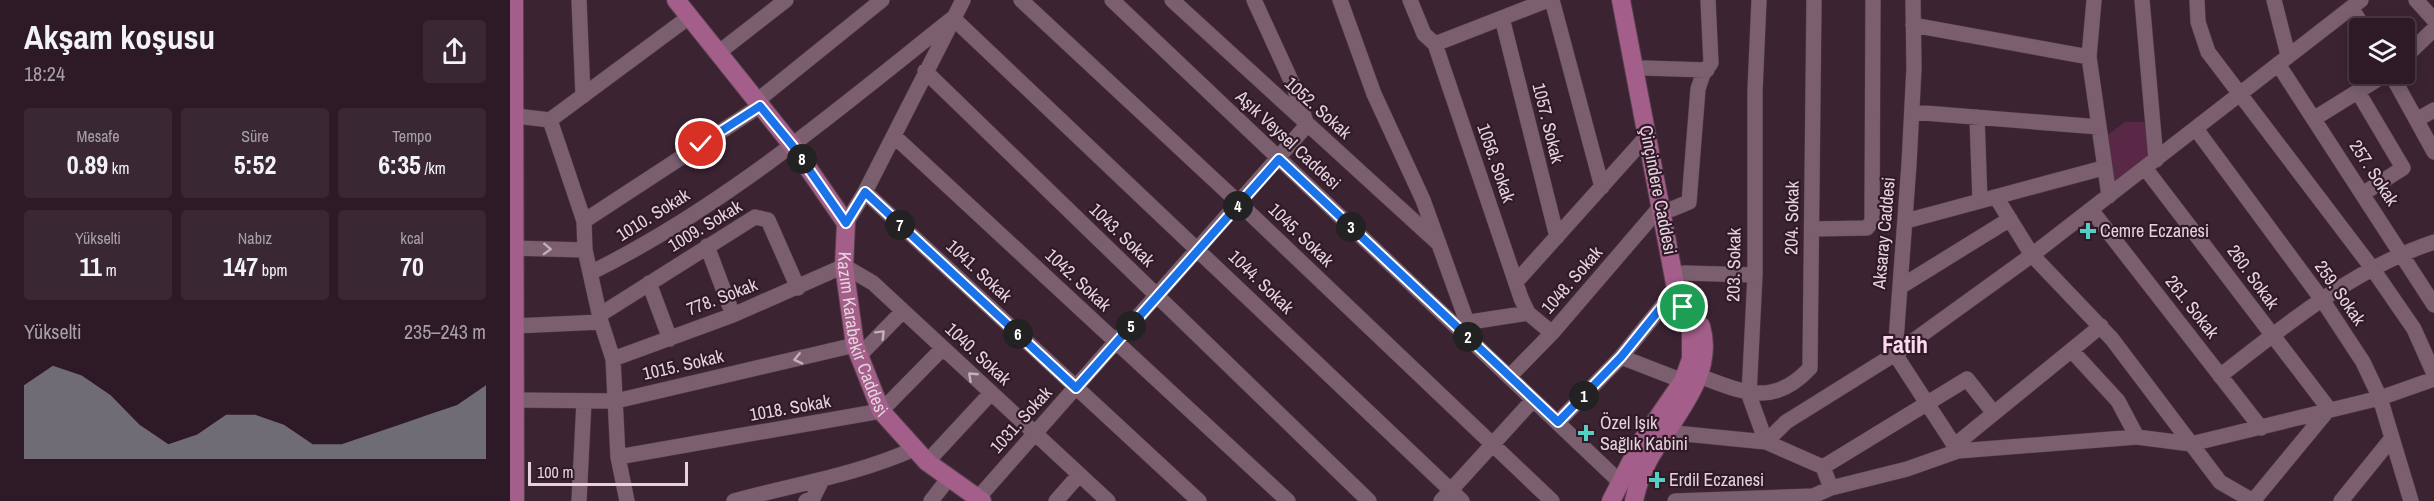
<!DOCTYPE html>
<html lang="tr">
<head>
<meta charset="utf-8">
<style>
	:root { --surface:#2d1a26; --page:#392732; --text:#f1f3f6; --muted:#a7a1a7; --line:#483843; --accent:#8c9099 }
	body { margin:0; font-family:"Archivo Narrow",sans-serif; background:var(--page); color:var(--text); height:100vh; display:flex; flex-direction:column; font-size:22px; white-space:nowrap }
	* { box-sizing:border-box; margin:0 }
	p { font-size:20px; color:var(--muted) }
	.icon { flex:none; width:33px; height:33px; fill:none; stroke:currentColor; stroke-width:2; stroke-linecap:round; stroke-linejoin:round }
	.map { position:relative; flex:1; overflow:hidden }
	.drawer { display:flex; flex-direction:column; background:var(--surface); width:510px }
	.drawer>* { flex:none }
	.tools { position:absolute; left:1839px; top:18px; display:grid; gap:12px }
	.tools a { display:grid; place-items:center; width:66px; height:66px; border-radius:6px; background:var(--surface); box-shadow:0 3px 15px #0003,0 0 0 2px var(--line); font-size:30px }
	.scale { position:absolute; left:18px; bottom:15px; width:160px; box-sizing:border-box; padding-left:6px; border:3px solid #e4d3dc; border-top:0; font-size:16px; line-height:21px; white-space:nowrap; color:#e4d3dc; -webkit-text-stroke:4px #311a28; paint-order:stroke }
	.pin { position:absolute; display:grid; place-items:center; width:51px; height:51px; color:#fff; margin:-26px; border:3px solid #fff; border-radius:50%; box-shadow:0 2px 6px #0007 }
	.km { position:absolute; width:30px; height:30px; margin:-15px; border-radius:50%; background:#222; color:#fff; font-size:16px; line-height:30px; text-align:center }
	.round { display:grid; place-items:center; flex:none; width:63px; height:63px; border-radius:6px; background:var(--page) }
	.overview { display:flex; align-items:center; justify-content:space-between; height:102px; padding:0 24px }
	h1 { font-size:33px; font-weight:700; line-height:45px }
	.figures { display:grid; grid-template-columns:repeat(3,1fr); gap:9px; height:102px; padding:6px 24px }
	.figures div { display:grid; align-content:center; border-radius:6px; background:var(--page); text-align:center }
	.figures b { font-size:26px; font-weight:700 }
	.figures small { font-size:16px; font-weight:400 }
	.figures p { font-size:16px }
	.chart { height:168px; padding:12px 24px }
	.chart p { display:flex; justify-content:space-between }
	.chart svg { width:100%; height:108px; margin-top:6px; fill:var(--accent); opacity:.7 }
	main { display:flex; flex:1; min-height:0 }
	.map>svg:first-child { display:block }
	.green { fill:#592847 }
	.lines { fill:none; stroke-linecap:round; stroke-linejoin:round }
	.minor-casing { stroke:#54404c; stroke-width:16 }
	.major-casing { stroke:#54404c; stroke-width:20 }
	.minor { stroke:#7b5f6f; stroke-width:15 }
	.major { stroke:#a35e89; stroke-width:18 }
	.oneway { stroke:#c4b0bb }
	.route-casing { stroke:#fff; stroke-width:12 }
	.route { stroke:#1a73e8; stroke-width:8 }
	.poi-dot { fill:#56cec4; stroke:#311a28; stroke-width:2 }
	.labels { text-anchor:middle; stroke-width:4.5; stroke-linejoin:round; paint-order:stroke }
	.street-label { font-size:18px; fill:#e4d3dc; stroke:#311a28 }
	.poi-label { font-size:18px; fill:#e4d3dc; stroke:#311a28; text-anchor:start }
	.district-label { font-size:24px; font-weight:bold; fill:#fbd9ec; stroke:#311a28 }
</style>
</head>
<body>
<main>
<section class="drawer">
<div class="overview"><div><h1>Akşam koşusu</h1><p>18:24</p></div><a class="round"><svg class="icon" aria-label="share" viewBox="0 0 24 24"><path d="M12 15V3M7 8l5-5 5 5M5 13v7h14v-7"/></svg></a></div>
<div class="figures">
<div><p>Mesafe</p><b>0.89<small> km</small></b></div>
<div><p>Süre</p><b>5:52</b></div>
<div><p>Tempo</p><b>6:35<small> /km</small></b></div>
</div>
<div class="figures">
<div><p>Yükselti</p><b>11<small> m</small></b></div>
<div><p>Nabız</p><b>147<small> bpm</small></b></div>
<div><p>kcal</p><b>70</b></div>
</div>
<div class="chart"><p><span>Yükselti</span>235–243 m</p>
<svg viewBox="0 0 160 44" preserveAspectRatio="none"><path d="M0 44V14L10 6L20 10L30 18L40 30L50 38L60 34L70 26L80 26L90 30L100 38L110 38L120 34L130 30L140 26L150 22L160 14V44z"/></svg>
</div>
</section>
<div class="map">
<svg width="1924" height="501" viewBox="0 0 1924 501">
	<rect width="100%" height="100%" fill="#3c2332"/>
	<path class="green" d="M1615,122H1634L1641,158L1604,185L1596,136Z"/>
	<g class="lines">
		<defs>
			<path id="minor" d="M69,0L73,96
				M511,0L730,204L1042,501
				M602,0L1110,482
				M662,0L929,244
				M830,0L864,94L913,200L957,322
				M900,0L914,34L925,44L1011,298L1018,313L1042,333
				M1042,0L1092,187
				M1249,0L1245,91V275L1239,395L1256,442L1313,467L1321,488
				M1403,0L1404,68L1399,164L1385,354L1448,451
				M1584,0L1579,57L1599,196
				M1632,0L1646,160
				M1687,0L1688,22L1698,52L1862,268L1904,329L1924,374
				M1764,0L1778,55
				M1906,0L1924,20
				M1842,9L1854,28
				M992,18L1047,237
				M1403,25L1579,57
				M925,44L1038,0
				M208,53L276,0
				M1894,58L1924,29
				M1768,64L1924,305
				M1134,68L1197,70
				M415,71L859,501
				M1881,74L1924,152
				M1848,92L1893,168L1854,193
				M1402,112L1589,127
				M6,116L40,120
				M1467,117L1470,201
				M1805,118L1876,74
				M1908,119L1924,110
				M1686,129L1813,301L1853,362L1870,398L1901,501
				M384,136L778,501
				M1635,168L1819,409L1743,501
				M355,192L689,501
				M1486,197L1522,255L1602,339L1710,482L1743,501
				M1162,209L1179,202L1188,89L1193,74L1201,63L1198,0
				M1582,211L1751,428
				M74,221L250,106L253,96L372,0
				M1396,221L1593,168
				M336,223L355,192L453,0
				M1302,229L1357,228L1362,221L1363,0
				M197,246L223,315
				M0,248L75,250
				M80,273C213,208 327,110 443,18L952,501
				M1174,273L1245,275
				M1006,282L1137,136
				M139,283L160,339
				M1390,287L1500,219
				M91,314L245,217L258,220L288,288
				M947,324L1018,313
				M4,326L91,322
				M1562,351L1608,401L1627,437
				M348,357L393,311
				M1111,357L1173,381
				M103,359L223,315L334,266L363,283L598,501
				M1189,376C1233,392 1263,408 1300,368L1304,0
				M1710,376C1775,325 1845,268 1924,242
				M999,377L1042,333L1151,206
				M6,400L106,401L345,345
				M1048,422L1111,357L1166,289
				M1155,432L1256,442L1276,422L1385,354L1522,255L1851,0
				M1445,445L1591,326
				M108,457L371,411L433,348
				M417,462L481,393
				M1313,467L1457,379L1483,412
				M468,498L797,125L784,87L744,0
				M69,501L74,401
				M117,501L108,457L103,359L91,322L75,250L74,221L40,120L179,17
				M224,501C285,484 346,475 404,449
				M296,501L303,498L312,480
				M421,501L438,479
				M546,501L569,475
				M931,501L1023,400
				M1165,501L1303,496L1321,488L1397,469L1448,451L1627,437L1681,444L1870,398L1924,379
				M1831,501L1882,438"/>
			<g id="major">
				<path d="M4,0L5,501"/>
				<path id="s1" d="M166,0L282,145L336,223L334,266L345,345L371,411L417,462L472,501"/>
				<path d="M1101,501L1131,442L1173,381L1181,359V326L1166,289L1111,0"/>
				<path d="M1124,501C1127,487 1131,474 1138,461C1160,420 1206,377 1191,326"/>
			</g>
		</defs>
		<use href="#minor" class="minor-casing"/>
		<use href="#major" class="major-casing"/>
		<use href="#minor" class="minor"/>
		<use href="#major" class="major"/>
	</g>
	<defs><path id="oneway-chevron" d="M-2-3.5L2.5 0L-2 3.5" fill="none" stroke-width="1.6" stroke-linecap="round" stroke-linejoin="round" transform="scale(1.5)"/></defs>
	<g class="oneway">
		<use href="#oneway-chevron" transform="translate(37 249) rotate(2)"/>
		<use href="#oneway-chevron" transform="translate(371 334) rotate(-45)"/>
		<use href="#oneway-chevron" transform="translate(288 359) rotate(167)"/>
		<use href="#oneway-chevron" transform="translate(462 376) rotate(-137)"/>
	</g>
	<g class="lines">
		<defs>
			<path id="route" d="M191,144L250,106L282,145L336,223L355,192L566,388L769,159L1048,422L1111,357L1166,289L1173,307"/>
		</defs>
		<use href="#route" class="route-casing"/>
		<use href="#route" class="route"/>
	</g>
	<g class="poi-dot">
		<path d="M1575 222h6v6h6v6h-6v6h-6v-6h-6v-6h6z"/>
		<path d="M1073 424h6v6h6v6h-6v6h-6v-6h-6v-6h6z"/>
		<path d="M1144 471h6v6h6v6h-6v6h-6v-6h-6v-6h6z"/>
	</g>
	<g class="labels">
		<g class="street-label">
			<text transform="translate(808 108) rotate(42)" y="6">1052. Sokak</text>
			<text transform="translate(1038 123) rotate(76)" y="6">1057. Sokak</text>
			<text transform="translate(778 140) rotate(43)" y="6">Aşık Veysel Caddesi</text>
			<text transform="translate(986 163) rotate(71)" y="6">1056. Sokak</text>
			<text transform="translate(1864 173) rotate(57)" y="6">257. Sokak</text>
			<text transform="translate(1148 190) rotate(79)" y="6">Çinçindere Caddesi</text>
			<text transform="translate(143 215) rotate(-32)" y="6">1010. Sokak</text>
			<text transform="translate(1282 218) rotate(-89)" y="6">204. Sokak</text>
			<text transform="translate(195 226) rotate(-31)" y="6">1009. Sokak</text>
			<text transform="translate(1374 233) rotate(-85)" y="6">Aksaray Caddesi</text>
			<text transform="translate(612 235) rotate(44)" y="6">1043. Sokak</text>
			<text transform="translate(791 235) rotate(44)" y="6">1045. Sokak</text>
			<text transform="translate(1224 265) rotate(-89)" y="6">203. Sokak</text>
			<text transform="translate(469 271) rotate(43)" y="6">1041. Sokak</text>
			<text transform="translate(1743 277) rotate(54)" y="6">260. Sokak</text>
			<text transform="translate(568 280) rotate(43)" y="6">1042. Sokak</text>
			<text transform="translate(1062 280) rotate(-49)" y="6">1048. Sokak</text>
			<text transform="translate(751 282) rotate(44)" y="6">1044. Sokak</text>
			<text transform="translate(1830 293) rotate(55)" y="6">259. Sokak</text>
			<text transform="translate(212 297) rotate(-21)" y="6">778. Sokak</text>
			<text transform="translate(1682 307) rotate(52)" y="6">261. Sokak</text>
			<text dy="6" stroke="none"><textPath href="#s1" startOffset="394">Kazım Karabekir Caddesi</textPath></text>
			<text transform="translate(468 354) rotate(43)" y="6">1040. Sokak</text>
			<text transform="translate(173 365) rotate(-13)" y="6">1015. Sokak</text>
			<text transform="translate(280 408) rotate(-10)" y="6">1018. Sokak</text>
			<text transform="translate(511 420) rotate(-48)" y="6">1031. Sokak</text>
		</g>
		<g class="poi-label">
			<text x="1590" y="237">Cemre Eczanesi</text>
			<text x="1090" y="429">Özel Işık<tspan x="1090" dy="21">Sağlık Kabini</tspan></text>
			<text x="1159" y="486">Erdil Eczanesi</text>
		</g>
		<g class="district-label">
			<text x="1395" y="353">Fatih</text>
		</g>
	</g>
</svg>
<div class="tools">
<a><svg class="icon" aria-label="layers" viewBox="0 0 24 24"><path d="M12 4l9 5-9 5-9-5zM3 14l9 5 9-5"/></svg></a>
</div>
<div class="scale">100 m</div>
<div class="pin" style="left:1173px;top:307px;background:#1e9e55"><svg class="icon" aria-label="arrive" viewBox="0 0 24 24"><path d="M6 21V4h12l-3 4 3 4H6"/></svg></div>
<div class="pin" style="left:191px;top:144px;background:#d93025"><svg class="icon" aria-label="check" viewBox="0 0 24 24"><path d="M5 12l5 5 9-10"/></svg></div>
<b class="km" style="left:1074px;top:396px">1</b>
<b class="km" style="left:958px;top:337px">2</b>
<b class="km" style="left:841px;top:227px">3</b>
<b class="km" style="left:728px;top:206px">4</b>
<b class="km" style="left:621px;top:326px">5</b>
<b class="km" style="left:508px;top:334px">6</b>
<b class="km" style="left:390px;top:225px">7</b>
<b class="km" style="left:292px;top:159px">8</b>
</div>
</main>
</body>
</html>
